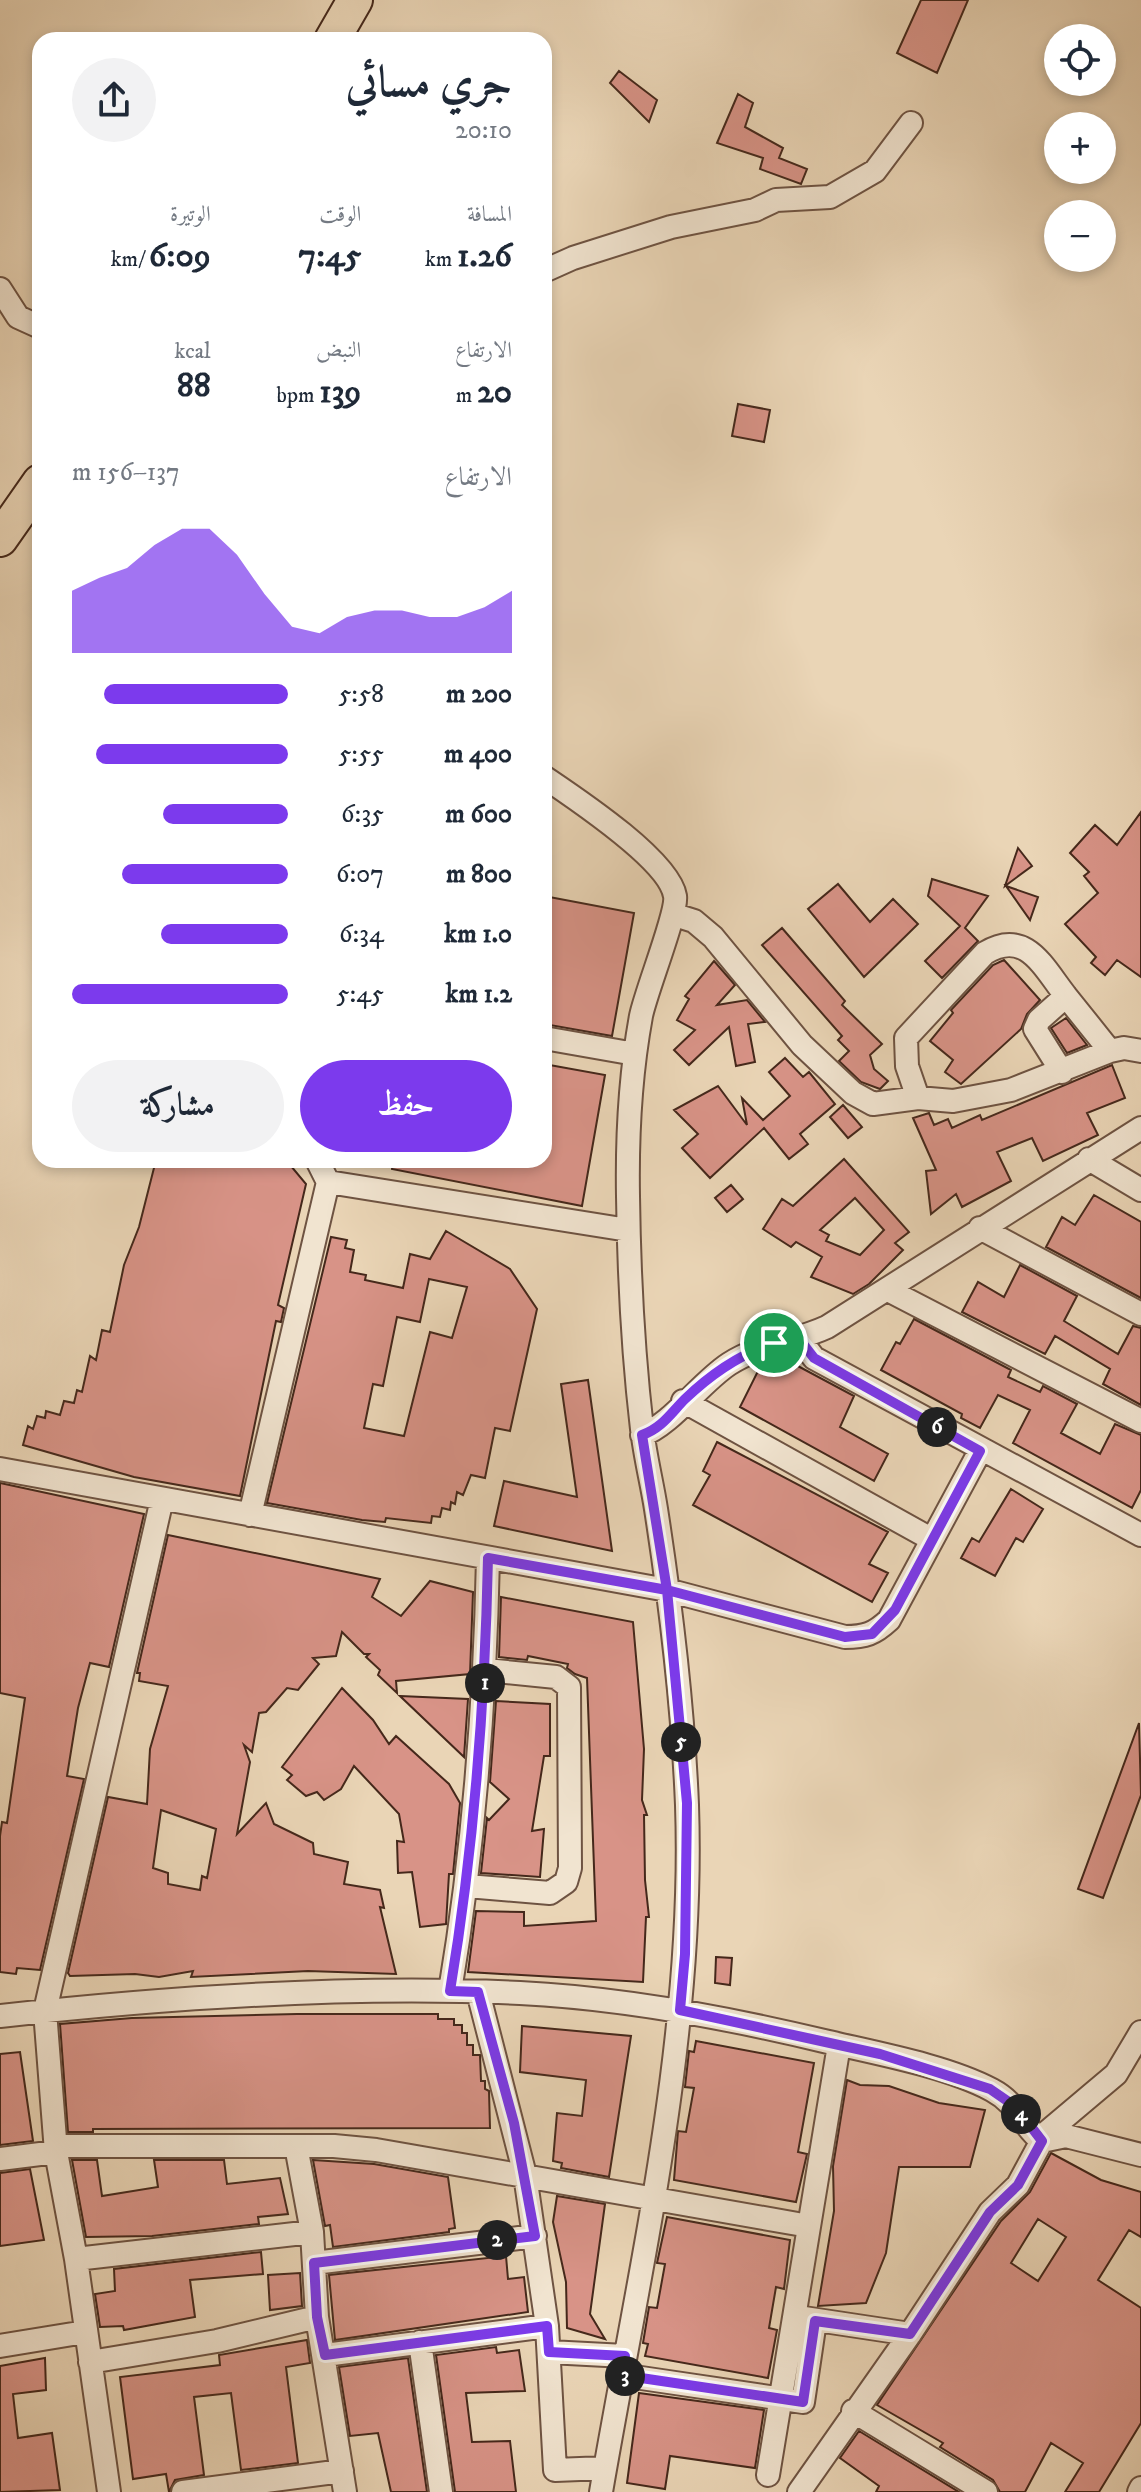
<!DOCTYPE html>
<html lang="ar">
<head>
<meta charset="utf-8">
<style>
	:root { --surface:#fff; --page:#f2f2f3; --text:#1f2937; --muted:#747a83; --accent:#7c3aed }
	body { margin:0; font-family:"IM FELL DW Pica",Amiri,serif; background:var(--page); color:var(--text); direction:rtl; height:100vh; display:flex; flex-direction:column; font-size:30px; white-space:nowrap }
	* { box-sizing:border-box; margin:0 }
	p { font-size:26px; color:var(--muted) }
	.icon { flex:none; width:44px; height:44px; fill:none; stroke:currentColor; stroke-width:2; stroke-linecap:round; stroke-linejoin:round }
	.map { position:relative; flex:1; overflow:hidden; direction:ltr }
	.panel { position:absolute; left:32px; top:32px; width:520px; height:1136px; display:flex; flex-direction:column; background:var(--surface); border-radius:24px; box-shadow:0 4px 12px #0003; direction:rtl }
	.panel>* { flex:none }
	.tools { position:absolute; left:1044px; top:24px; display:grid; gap:16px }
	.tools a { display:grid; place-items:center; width:72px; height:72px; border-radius:50%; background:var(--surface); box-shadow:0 4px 12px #0003; font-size:40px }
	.pin { position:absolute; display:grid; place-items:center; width:68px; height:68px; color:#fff; margin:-34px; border:4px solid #fff; border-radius:50%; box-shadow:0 2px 8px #0007 }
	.km { position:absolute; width:40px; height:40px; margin:-20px; border-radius:50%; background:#222; color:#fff; font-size:22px; line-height:40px; text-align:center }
	.round { display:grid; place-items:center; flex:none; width:84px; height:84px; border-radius:42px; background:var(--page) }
	.headline { display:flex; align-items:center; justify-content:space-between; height:136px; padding:0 40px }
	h1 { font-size:44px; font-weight:700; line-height:60px }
	.metrics { display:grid; grid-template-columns:repeat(3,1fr); gap:12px; height:136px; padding:8px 40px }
	.metrics div { display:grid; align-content:center }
	.metrics b { font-size:34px; font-weight:700 }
	.metrics small { font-size:22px; font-weight:400 }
	.metrics p { font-size:22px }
	.chart { height:224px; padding:16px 40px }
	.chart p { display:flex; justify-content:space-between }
	.chart svg { width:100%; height:144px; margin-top:8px; fill:var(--accent); opacity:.7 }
	.button { display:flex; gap:16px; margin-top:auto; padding:16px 40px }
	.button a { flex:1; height:92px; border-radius:48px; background:var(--accent); color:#fff; font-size:32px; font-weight:700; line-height:92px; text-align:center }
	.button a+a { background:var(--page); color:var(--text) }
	ul { padding:0 40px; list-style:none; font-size:26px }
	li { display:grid; grid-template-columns:128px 96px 1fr; align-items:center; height:60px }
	li i { height:20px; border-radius:10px; background:var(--accent) }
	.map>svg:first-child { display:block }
	.building { fill:#d89387; stroke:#45281b; stroke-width:2; fill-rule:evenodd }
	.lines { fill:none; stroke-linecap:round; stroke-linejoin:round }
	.minor-casing { stroke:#6e5342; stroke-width:26 }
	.primary-casing { stroke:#45281b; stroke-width:38 }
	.minor { stroke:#f1e4d0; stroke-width:22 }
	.primary { stroke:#ead5b6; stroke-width:34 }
	.route-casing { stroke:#fff; stroke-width:16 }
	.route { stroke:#7c3aed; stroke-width:10 }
</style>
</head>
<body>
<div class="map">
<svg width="1141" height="2492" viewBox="0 0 1141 2492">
	<rect width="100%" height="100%" fill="#ead5b6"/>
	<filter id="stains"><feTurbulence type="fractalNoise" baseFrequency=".0025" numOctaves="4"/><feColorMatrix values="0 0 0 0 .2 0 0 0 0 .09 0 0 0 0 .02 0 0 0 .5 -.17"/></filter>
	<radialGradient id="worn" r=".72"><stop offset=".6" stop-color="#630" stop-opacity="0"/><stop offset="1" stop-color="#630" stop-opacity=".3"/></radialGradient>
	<path class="building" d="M921,0H968L937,73L897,53Z
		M619,71L657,100L649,122L610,83Z
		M738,94L753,103L745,127L783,148L779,158L807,169L801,184L760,169L763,158L717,143Z
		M738,404L770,410L764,442L732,436Z
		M1141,812V977L1117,960L1105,975L1091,963L1096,957L1065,924L1098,893L1084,876L1089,872L1070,853L1095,825L1117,845Z
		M1018,848L1032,866L1005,886Z
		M932,879L988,896L965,928L978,941L942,978L925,961L960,926L928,896Z
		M838,884L870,922L893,899L918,924L864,977L808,909Z
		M1006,886L1038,897L1030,920Z
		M544,896L634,913L612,1036L544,1024Z
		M782,928L845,1001L842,1005L882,1044L870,1055L874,1069L888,1081L880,1089L861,1082L839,1061L849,1051L838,1040L842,1036L762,945Z
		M1004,960L1040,1000L1027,1014L1021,1029L961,1084L945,1072L953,1060L930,1041L953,1013L951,1010L993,965Z
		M714,961L735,985L717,1005L747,1000L765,1022L748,1024L755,1062L736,1066L729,1027L689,1065L674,1050L695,1030L677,1020L689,999L685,996Z
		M1066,1018L1087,1045L1067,1053L1051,1028Z
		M785,1058L803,1077L809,1072L835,1104L800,1134L808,1144L789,1159L764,1128L710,1178L682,1148L698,1134L674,1110L718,1086L747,1125L742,1098L763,1120L790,1096L769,1072Z
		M544,1064L605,1075L582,1206L392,1169L393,1160H544Z
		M1112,1065L1125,1098L1087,1113L1098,1135L1043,1161L1032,1138L997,1152L1011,1181L962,1207L956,1194L931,1214L926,1171L936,1170L913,1118L929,1113L934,1125L948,1119L952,1128L980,1115L982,1120Z
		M843,1105L862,1127L848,1138L830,1117Z
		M844,1159L909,1232L895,1243L903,1250L869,1284L853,1294L811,1277L822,1257L796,1242L791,1247L763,1229L782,1199L793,1206ZM855,1198L884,1230L860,1255L826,1241L829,1235L820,1230Z
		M156,1160H286L306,1184L278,1305L284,1308L281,1322L276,1321L240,1496L134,1477L23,1445L28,1426L33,1429L37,1416L45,1418L46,1411L60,1415L64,1401L74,1403L77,1390L82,1392L90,1356L96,1360L102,1330L110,1332L124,1265L139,1227Z
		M731,1185L743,1199L727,1212L715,1198Z
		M1094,1195L1141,1222V1298L1046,1247L1062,1217L1075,1225Z
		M446,1231L510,1269L537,1309L510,1431L495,1428L485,1478L471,1475L463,1495L457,1492L455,1504L451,1502L450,1510L442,1508L440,1517L432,1516L431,1523L386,1518L385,1522L362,1520L267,1503L331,1237L347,1240L345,1248L354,1250L350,1272L366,1275L365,1280L403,1288L410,1254L430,1259ZM429,1279L467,1287L452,1338L430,1332L404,1436L364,1428L373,1384L383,1386L397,1317L420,1322Z
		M1020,1265L1077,1296L1064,1321L1118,1354L1133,1326L1141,1328V1405L1103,1384L1110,1369L1055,1336L1045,1354L962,1312L978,1282L1004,1297Z
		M914,1319L1011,1370L1008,1377L1040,1392L1043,1386L1077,1404L1061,1433L1100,1454L1115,1424L1141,1435V1490L1132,1508L1013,1443L1030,1410L998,1395L980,1428L961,1418L962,1414L881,1370L896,1342L900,1344Z
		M781,1357L854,1396L840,1427L888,1454L874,1481L740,1407L762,1363Z
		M588,1380L612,1551L494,1526L504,1481L577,1497L561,1384Z
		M717,1442L888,1532L869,1564L888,1573L872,1602L693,1505L710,1475L703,1471Z
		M0,1483L144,1514L109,1667L90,1663L78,1708L67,1776L84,1779L40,1970L17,1968L16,1974L0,1972V1836L2,1822L7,1823L25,1698L0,1693Z
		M1011,1489L1043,1509L1023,1542L1016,1538L995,1576L961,1558L972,1538L979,1542Z
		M168,1535L380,1579L372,1597L401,1616L430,1581L473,1592L470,1674L396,1681L397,1693L378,1675L380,1670L366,1657L369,1654H364L342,1632L336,1656L313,1658L319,1664L298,1690L287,1688L266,1712L259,1713L252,1752L244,1745L250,1762L237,1834L266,1803L274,1824L313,1843L314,1854L348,1862L344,1884L380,1890L384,1908L380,1907L396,1974L308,1971L191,1977L193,1971L159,1977L135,1974L70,1976L68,1973L108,1797L147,1804L150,1749L168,1686L139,1681L140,1673H137ZM161,1810L216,1829L207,1878L202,1876L200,1890L168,1884V1873L153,1868Z
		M501,1597L633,1622L644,1749L642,1800L647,1815H644L645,1880L649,1917H646L643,1982L468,1972L476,1911L524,1912V1926L596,1921L587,1678L575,1674L567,1668L568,1664L528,1656L527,1660L499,1657Z
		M342,1688L373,1720L389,1744L396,1736L449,1784L460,1803L453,1874H449L446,1924L420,1927L412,1872L398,1873L397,1841L404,1842L399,1814L354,1766L341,1789L324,1800L317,1792L306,1796L287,1780L292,1775L282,1767Z
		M400,1696L468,1699L464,1757Z
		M496,1701L550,1704V1756H544L532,1831L544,1829L540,1877L481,1873L487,1818L489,1820L509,1799L490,1782Z
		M1139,1723L1141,1795L1103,1898L1078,1889Z
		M716,1957L732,1958L730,1985L715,1983Z
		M297,2014H438V2019H454V2025H462V2033H467V2045H473V2055H480L481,2081H485V2089L489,2091L490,2128L93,2129V2132H68L60,2024L132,2018Z
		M522,2026L631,2036L609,2177L561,2168L562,2163L553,2161L557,2113L582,2116L586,2080L520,2072Z
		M696,2041L814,2063L798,2152L807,2154L796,2202L674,2180L678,2131L686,2132L694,2088L685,2087L689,2051L694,2052Z
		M20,2052L33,2141L0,2145V2054Z
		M847,2080L860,2085L889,2086L939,2103L985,2110L970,2167H899L886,2253L866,2303L818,2306L834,2211L833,2166Z
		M1051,2153L1101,2180L1141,2192V2237L1129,2230L1098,2280L1141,2308V2423L1099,2492H1065L1083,2463L1051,2443L1025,2492H1000L993,2480L940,2447L943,2443L877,2405L1001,2221L1030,2192ZM1038,2219L1066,2237L1038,2281L1011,2263Z
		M72,2160H97L102,2196L158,2187L154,2160H224L227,2184L280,2178L288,2214L258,2217L259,2224L152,2236L86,2237Z
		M313,2160L374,2164L448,2177L455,2228L449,2229V2232L333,2247L330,2225L325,2226Z
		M30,2169L44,2240L0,2246V2173Z
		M557,2196L605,2204L590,2314L605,2339L567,2328L566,2282L553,2222Z
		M667,2217L790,2240L784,2289L776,2287L769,2328L777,2330L768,2378L645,2356L648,2344L643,2343L649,2307L657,2308L665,2264L657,2263Z
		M261,2252L263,2274L190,2280L195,2317L124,2330L123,2326L100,2327L95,2294L115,2291L114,2269Z
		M506,2256L508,2279L524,2277L528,2312L335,2340L329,2275Z
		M300,2273L302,2306L270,2310L268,2275Z
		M307,2340L310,2363L286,2367L298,2463L241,2470L231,2393L194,2397L204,2475L175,2480L169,2492L166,2474L133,2479L120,2377L220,2365L219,2355Z
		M496,2347L497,2353L519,2350L525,2391L466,2393L472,2442L510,2441L516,2492H455L436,2355Z
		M45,2358L46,2390L13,2394L18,2438L52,2433L60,2490L0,2492V2366Z
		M408,2358L427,2492H391L378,2433L350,2436L339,2367Z
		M639,2393L764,2410L755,2468L670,2456L665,2489L627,2483Z
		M859,2431L959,2492H876L879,2486L840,2458Z"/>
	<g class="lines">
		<defs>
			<path id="minor" d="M544,271L573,258L671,227L755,210L776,200L830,197L875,171L911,123
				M0,289L18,317L40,327
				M544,777C575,798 669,860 675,896C678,912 646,991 641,1016C630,1076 627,1136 628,1196C629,1274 633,1352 642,1429C645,1456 652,1483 656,1509C671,1606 683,1707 687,1805C695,2036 640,2265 601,2492
				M675,915L694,921L713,937L802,1045L853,1093L873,1104L918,1098L953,1101L1011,1090L1110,1051L1124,1048L1141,1051
				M544,1038L635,1054
				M1062,1072L1035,1029L1039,1020L1066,996L1110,1051
				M918,1098L907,1066L906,1038L985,953C1026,928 1043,967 1066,996
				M1089,1159L1141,1190
				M317,1160L328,1182L628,1230
				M980,1228L1141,1314
				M888,1290L1141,1421
				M800,1340L814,1358L1141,1535
				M683,1401L931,1539
				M642,1435C671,1425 700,1383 729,1364C760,1344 795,1342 827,1327L1141,1128
				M0,1469L667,1590L845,1637C865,1637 874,1634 889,1620L980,1451
				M250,1515L328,1182
				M467,1886L550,1893L566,1882L570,1868L569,1687L556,1677L486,1670
				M450,1991C474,1848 485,1703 488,1558
				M478,1992L525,2175L547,2326L555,2470L605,2468
				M0,2016C171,1997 347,1985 520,1993C622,1998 724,2017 824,2041C875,2053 947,2066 992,2090C1020,2105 1022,2127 1042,2141
				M1042,2141L1066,2136L1141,2155
				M55,2146H334L376,2150L809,2226
				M296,2146L312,2232L317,2317L345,2492
				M0,2159L56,2152
				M76,2259L312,2232
				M314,2263L535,2236
				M804,2318L910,2334
				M420,2342L441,2492
				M0,2346L85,2332
				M549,2352L625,2356
				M325,2355L547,2326
				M90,2362L217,2341L317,2317
				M621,2375L803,2402L815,2321
				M853,2411L986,2492
				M768,2475L839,2045
				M109,2492L76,2259L56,2152L45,2011L162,1499
				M183,2492L342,2471
				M799,2492L910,2334L990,2212L1018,2185L1046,2133L1116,2074L1141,2032
				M1139,2492L1141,2488"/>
			<path id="primary" d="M332,40L355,0
				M0,539L40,482"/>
		</defs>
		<use href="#minor" class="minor-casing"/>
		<use href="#primary" class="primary-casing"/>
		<use href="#minor" class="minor"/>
		<use href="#primary" class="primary"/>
	</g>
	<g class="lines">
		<defs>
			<path id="route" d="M774,1343C740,1354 711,1374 685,1399C671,1413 662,1428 642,1435L667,1590L488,1558C485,1703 474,1848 450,1991L478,1992L514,2123L535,2236L314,2263L317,2317L325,2355L547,2326L549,2352L625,2356L621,2375L803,2402L815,2321L910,2334L990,2212L1018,2185L1042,2141L1016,2107L990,2089L880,2054L680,2010L685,1954L687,1803L667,1590L845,1637L872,1634L895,1610L980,1451L814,1358L800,1340L774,1343"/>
		</defs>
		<use href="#route" class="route-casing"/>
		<use href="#route" class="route"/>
	</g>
	<rect width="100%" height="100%" filter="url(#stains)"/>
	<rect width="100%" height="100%" fill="url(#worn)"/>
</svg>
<div class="tools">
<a><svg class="icon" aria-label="locate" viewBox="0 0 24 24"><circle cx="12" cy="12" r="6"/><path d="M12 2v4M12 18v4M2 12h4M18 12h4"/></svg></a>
<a>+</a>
<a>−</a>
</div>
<div class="pin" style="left:774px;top:1343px;background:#1e9e55"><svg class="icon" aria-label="arrive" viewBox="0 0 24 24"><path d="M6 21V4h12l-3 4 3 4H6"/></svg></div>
<b class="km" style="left:485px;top:1683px">1</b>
<b class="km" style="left:497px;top:2240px">2</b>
<b class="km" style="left:625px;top:2376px">3</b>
<b class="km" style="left:1021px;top:2114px">4</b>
<b class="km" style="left:681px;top:1742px">5</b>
<b class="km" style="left:937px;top:1427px">6</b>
<section class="panel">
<div class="headline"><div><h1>جري مسائي</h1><p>20:10</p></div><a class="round"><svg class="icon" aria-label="share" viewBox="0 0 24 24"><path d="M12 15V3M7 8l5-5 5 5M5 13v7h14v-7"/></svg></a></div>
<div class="metrics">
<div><p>المسافة</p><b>1.26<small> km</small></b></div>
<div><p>الوقت</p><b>7:45</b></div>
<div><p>الوتيرة</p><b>6:09<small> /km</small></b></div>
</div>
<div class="metrics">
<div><p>الارتفاع</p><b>20<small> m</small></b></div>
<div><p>النبض</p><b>139<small> bpm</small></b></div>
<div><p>kcal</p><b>88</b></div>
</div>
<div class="chart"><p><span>الارتفاع</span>137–156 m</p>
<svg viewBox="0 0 160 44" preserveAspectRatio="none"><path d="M0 44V25L10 21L20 18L30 11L40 6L50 6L60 14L70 26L80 36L90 38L100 33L110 31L120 31L130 33L140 33L150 30L160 25V44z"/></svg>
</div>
<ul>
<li><b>200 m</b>5:58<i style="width:85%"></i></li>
<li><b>400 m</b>5:55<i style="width:89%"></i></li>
<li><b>600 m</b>6:35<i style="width:58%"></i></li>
<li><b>800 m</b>6:07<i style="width:77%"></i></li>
<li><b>1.0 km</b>6:34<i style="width:59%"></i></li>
<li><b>1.2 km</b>5:45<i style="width:100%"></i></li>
</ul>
<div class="button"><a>حفظ</a><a>مشاركة</a></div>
</section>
</div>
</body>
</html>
